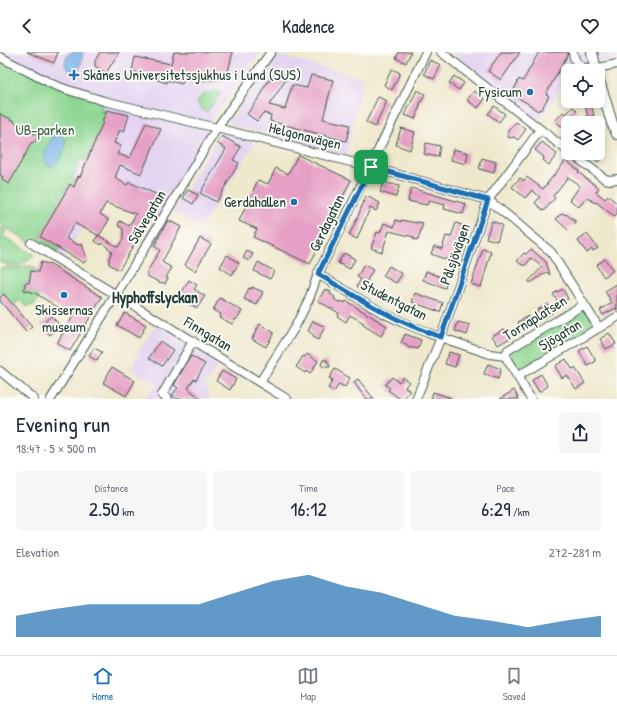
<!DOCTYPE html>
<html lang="en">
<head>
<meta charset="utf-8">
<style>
	:root { --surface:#fff; --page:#f6f6f7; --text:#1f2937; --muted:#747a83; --line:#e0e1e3; --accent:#1f6fb2 }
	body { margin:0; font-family:"Patrick Hand",sans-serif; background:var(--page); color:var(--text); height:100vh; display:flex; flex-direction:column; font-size:15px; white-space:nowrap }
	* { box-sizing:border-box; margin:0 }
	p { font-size:13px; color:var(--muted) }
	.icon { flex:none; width:22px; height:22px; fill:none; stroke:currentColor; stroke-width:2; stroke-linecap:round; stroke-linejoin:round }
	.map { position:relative; height:347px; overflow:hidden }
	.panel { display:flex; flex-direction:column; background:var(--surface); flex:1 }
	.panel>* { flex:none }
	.tools { position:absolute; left:561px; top:12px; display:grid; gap:8px }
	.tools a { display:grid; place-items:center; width:44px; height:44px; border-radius:6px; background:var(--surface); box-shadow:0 2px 6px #0003; font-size:20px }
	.pin { position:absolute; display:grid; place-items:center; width:34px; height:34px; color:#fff; margin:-17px; border-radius:8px; box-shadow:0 2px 6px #0006 }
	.round { display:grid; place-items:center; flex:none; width:42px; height:42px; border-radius:6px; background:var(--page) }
	.head { display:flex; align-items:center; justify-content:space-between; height:68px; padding:0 16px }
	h1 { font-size:22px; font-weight:600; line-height:30px }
	.stats { display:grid; grid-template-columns:repeat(3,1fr); gap:6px; height:68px; padding:4px 16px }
	.stats div { display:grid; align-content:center; border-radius:6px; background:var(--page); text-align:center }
	.stats b { font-size:20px; font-weight:600 }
	.stats small { font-size:11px; font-weight:400 }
	.stats p { font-size:11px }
	.chart { height:112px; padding:8px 16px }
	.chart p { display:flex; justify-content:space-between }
	.chart svg { width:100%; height:72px; margin-top:4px; fill:var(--accent); opacity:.7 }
	header { display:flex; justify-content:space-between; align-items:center; height:52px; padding:0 16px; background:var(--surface); font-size:18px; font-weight:600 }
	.tabs { display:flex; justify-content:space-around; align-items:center; height:56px; border-top:1px solid var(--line); background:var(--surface); font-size:11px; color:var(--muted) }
	.tabs a { display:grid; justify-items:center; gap:2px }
	.tabs .active { color:var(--accent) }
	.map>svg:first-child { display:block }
	.built { fill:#e4d3f1; fill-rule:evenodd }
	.green { fill:#8cd590; stroke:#568962 }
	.water { fill:#74b2e7; stroke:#4a788e }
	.building { fill:#e6a0c6 }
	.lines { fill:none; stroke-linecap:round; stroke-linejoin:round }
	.minor-casing { stroke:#3e574b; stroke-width:10 }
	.major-casing { stroke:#3e574b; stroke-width:12 }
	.minor { stroke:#fff; stroke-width:8 }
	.major { stroke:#fff; stroke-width:10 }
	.route-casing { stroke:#fff; stroke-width:8 }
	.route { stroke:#1f6fb2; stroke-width:5 }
	.poi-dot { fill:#1f6fb2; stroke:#fdfcf7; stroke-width:1.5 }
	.labels { text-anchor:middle; stroke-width:3.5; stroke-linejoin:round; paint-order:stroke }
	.poi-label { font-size:15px; fill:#1f3d34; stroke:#fdfcf7; text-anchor:end }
	.park-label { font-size:15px; fill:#3a634b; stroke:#fdfcf7 }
	.street-label { font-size:15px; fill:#1f3d34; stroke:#fdfcf7 }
	.neighbourhood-label { font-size:16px; font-weight:bold; fill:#1f3d34; stroke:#fdfcf7 }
</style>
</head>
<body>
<header><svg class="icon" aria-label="back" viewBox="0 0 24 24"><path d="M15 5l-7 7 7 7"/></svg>Kadence<svg class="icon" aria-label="heart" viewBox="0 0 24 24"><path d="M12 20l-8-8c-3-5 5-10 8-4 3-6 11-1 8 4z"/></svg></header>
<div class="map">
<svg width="617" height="347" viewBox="0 0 617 347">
	<rect width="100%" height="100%" fill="#fdfcf7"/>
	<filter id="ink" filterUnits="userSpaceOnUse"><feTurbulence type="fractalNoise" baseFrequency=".025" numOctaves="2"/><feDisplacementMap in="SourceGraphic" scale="8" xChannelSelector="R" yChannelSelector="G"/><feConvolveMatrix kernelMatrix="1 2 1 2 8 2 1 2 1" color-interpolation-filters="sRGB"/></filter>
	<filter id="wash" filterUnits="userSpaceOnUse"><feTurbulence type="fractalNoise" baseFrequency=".012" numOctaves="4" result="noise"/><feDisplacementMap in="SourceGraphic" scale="16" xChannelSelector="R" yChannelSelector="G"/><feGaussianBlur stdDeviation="0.9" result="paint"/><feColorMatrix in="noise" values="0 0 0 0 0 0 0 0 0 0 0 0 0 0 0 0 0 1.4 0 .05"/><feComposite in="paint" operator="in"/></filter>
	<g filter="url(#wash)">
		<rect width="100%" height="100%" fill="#efe8cd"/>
		<path class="built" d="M0,0H261L207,74L217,76L162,168L109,146L94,173L87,169L61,210L31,191L81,42L0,5Z
			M451,0H617V9L606,12L605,9L589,13L582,19H568V30L561,36L539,69L537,67L536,68Z
			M277,3L363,26L346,103L227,72Z
			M221,80L255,90L201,176L173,160Z
			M156,273L219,312L205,332L210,347H201L177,327L173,331L178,336L177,347H143L158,332L132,318L139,298ZM162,286L166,289L164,292L173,298L162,314L149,306ZM188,302L205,313L196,327L181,319L184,314L182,313Z"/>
		<path class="green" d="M0,5L18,15L104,49L100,60L107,58L102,70L109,73L101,76L86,109L81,108L72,127L89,133L77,136L70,133L40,185L60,197L57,201L34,189L31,191L0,172Z
			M216,39L221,40L207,60C201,57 197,54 198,48L204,42Z
			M0,175L6,178L3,184L34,203C26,213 18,213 6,213V211H0Z
			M31,214L38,219V221L31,219L29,231H25L24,238L35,241L40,244L36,251L31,254H26L20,248L13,254L0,239V216Z
			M583,253L599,276L518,324L506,301Z"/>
		<path class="water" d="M71,0H83L81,13L77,20L69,19L65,13L66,6Z
			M58,83L66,87C67,96 60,107 54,114C35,113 48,94 53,85Z"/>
		<g id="blocks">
			<path class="building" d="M27,0H58L54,11Z
				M100,0H119L106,21L95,14V9Z
				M174,0H233L226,27L196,29L183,26L182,32L167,28V31L157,28L158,26L132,19L135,5L171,12Z
				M399,0H411L406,11L396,6Z
				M501,0H520L501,28L488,19Z
				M539,0H568V2L546,42L549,44L541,58L539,57L538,59L532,55V54L512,42L519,27L523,29Z
				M430,8L441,13L434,27L424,22Z
				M392,17L400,21L392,38L384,33Z
				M278,19L287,26L269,53L285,57L292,33L307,36L311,23L333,28L323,67L350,73L346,89L270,69L271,63L263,61L257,69L247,62L263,40L262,39L269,28L271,29Z
				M454,24L464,31L459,38L449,31Z
				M417,38L425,42L419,54H420L415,67L405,63Z
				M474,39L485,47L478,56L467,48Z
				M378,45L387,49L375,75L366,70Z
				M584,49H590L594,63L588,65Z
				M494,54L505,62L499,70L488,62Z
				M573,55L577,59L571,66L577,71H568V80L555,69L563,60L566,62Z
				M107,58L129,63L124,80L120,78L114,91L121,94L117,102L130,106L146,71L161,77L141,122L120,113L115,126L127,133L129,130L160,144L156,152L152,150L148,161L152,163L119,218L109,212V206L112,199L102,191L101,193L95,189L98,183L118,195L123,187V177L118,173L120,169L129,174L136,162L106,151L100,162L109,168L99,184L84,175L83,176L75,171L66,186L78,193L82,192L87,207L84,211L40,185L70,132L74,135L78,124L80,125L103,70H102Z
				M0,62L15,69L14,70L38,84L34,91L32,90L9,132L2,128L3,125L0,123Z
				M516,70L526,77L518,88L514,85L510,86L508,85V79Z
				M401,76L415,80L410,98L396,93Z
				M222,84L241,95L233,108L239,111L216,150L200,141L226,97L217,91Z
				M598,87L606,93L600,101H606L598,110L587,101H598Z
				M542,90L557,102L549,113L543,108L544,105L535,98Z
				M426,91L440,94L438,105L424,102Z
				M453,97L468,101L466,112L451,108Z
				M298,103L351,128L310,212L253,185L257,177L239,169L258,128L268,132L276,116L288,122Z
				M482,106L496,110L494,121L479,117Z
				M566,108L579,119L578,120L599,136L596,140L605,147L608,144L617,151V161L615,165L596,150L595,151L587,145L579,155L570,148L580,134L568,125L553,144L555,146L544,159L535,151L540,145L532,138L525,146L512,135L520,126L524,129L527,125L543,137Z
				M383,130L399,134L396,145L380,140Z
				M411,136L466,152L463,162L444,157L445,153L429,149L427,153L408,149Z
				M188,138L198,143L193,152L183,146Z
				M366,144L380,151L376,159L370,156L357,187L349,183L356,169Z
				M562,161L565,163L566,162L576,170L568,178L556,167Z
				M168,168L181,175L162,210L172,216L166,225L168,226L165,232L162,230L161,231L147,224V220L160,198L154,194Z
				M396,168L401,170V168L417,171V170L423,171L418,188L413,187L414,185L389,179L382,200L371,196L377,180L380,181L384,171L394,175Z
				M492,169L502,173L497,189L486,186Z
				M456,171L467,175L453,210L431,202L434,194L442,197L446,184L451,185Z
				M587,182L598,196L593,199L592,197L587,201L578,189Z
				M200,186L211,192L195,219L185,213Z
				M483,197L491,200L481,235L471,232Z
				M531,197L546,210L550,223L547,220L530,231L529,229L542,215L531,206L525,214L523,212L522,213L517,209L524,201L526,202Z
				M247,199L253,202L249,209L243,206Z
				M344,201L355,207L350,217L338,211Z
				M227,203L239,211L232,223L220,215Z
				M605,207L613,219L604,225L596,213Z
				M41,210L51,213L102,245L70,299L57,291L75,261L72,264L35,241L24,238L25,231H29L31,219L38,220Z
				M258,210L274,219L270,227L254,219Z
				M364,213L373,218L366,230L368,232L364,239L357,234L361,227L357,225Z
				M389,214L402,222L396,231L383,224Z
				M426,219L443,226V229L447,230L445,236L423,228Z
				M189,228L197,233L194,237L205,244L197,256L179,245Z
				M617,232V258L616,256L603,263L600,258L612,251L605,239Z
				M252,235L263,240L257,253L244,247L249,236L252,237Z
				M325,237L331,240L330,242L335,245L334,247L340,251L341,249L345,251L346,249L387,274L381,284L363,273L364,271L350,263L346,270L337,264L339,261L318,249Z
				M563,237L568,247L559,252L553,242Z
				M415,241L443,251L440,260L412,250Z
				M4,242L32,275L26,280L0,249V245Z
				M220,246L242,259L236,268L235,267L232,272L219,265L221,262L213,258Z
				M547,252L552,261L542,267L537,258Z
				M125,261L146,273L139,286L117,273Z
				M51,264L61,274L50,283L41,273Z
				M528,264L533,272L523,279L518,270Z
				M313,269L325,275L318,288L312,285L314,283L308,279Z
				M458,270L470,273L467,283L455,279Z
				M260,272L273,280V282L266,295L252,287Z
				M504,277L510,286L498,293L492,284Z
				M609,281L616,292L606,297L600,287Z
				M405,282L421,288L418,297L414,296H409L406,293L401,291Z
				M160,289L173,298L162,314L149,306Z
				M587,294L596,309L588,314L579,299Z
				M94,296L102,300L97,309L89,304Z
				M449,300L459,303L455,315L445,312Z
				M307,302L318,309L310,322L306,319L305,321L296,315L303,304L305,305Z
				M191,304L205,312L196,328L194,327L188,336L201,347H177L172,343L178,336L174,333Z
				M566,307L572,317L575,316L585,331L576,337L567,323L562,326L555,314Z
				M323,308H327L330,315H323L321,312Z
				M488,312L501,317L498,327L484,322Z
				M112,315L135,329L126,344L103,331Z
				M335,317L350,326L345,335L339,332L334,340L328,336L333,328L329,326Z
				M222,319L236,327L230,338L216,329Z
				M541,322L548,334L539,340L532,328Z
				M392,325L399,330L403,325L409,330L405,335L410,339L403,347H400L388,338L390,336L385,333Z
				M358,327L374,347H367L360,339L354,330Z
				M514,338L519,347H500Z
				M433,340L451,346L450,347H431Z"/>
		</g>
	</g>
	<g filter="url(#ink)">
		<use href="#blocks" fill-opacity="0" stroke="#3e574b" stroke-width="1"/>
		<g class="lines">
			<defs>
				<path id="minor" d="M441,0L568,99
					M573,0C576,25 600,15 617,12
					M0,5L54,33L68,38L104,49L217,76L371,115L488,148L512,167L551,200L599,276
					M571,101L605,127L610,128L617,127
					M31,191L287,347
					M318,222L383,261L402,270L428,281L490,302L505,304L531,347
					M505,304L508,298L583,253
					M0,319L34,347
					M518,324L617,265
					M260,330L295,275L309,247L318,222L426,0
					M51,347L146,194L217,76L271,0
					M168,347L162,343L193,289
					M416,347L441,285L488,148L540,78"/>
				<path id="major" d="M592,0L596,19
					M598,25L612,71L617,82"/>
			</defs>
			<use href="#minor" class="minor-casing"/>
			<use href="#major" class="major-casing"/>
			<use href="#minor" class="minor"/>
			<use href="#major" class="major"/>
		</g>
	</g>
	<g class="lines" filter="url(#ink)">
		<defs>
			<path id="route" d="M371,115L488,148L441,285C397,271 358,246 318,222Z"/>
		</defs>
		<use href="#route" class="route-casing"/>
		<use href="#route" class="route"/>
	</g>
	<g class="poi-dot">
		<path d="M72 17h4v4h4v4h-4v4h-4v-4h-4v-4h4z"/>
		<circle cx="530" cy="40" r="4"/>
		<circle cx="294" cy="150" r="4"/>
		<circle cx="64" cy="243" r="4"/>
	</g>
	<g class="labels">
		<g class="poi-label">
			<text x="83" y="28" text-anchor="start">Skånes Universitetssjukhus i Lund (SUS)</text>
			<text x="522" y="45">Fysicum</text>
			<text x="286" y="155">Gerdahallen</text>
			<text x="64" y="263" text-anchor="middle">Skissernas<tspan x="64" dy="17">museum</tspan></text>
		</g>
		<g class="park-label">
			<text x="45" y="83">UB-parken</text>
		</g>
		<g class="street-label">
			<text transform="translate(305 84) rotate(14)" y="5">Helgonavägen</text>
			<text transform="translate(147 165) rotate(-59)" y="5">Sölvegatan</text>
			<text transform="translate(327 171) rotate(-64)" y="5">Gerdagatan</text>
			<text transform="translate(455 202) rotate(-71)" y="5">Pålsjövägen</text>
			<text transform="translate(394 248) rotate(27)" y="5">Studentgatan</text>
			<text transform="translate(535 266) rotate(-32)" y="5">Tornaplatsen</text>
			<text transform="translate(208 282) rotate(31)" y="5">Finngatan</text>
			<text transform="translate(560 283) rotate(-31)" y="5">Sjögatan</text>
		</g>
		<g class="neighbourhood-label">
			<text x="155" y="251">Hyphoffslyckan</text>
		</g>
	</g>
</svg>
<div class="tools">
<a><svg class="icon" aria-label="locate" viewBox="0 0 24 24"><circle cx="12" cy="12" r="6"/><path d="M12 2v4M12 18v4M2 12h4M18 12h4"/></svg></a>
<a><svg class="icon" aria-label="layers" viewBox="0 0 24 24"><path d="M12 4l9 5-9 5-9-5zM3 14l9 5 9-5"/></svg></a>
</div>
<div class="pin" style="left:371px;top:115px;background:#1e9e55"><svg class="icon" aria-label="arrive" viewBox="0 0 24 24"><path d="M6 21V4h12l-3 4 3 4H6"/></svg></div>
</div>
<section class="panel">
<div class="head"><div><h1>Evening run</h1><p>18:47 · 5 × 500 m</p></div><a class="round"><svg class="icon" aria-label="share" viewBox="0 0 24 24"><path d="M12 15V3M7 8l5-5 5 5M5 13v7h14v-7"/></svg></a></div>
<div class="stats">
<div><p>Distance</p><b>2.50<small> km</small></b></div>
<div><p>Time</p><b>16:12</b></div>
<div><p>Pace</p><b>6:29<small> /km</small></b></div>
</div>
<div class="chart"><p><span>Elevation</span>272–281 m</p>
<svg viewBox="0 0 160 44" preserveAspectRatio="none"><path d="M0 44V31L10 27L20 24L30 24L40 24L50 24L60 17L70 10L80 6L90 13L100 17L110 24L120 31L130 34L140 38L150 34L160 31V44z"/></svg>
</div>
</section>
<nav class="tabs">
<a class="active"><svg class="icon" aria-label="home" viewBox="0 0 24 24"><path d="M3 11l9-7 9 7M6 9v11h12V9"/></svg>Home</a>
<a><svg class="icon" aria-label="map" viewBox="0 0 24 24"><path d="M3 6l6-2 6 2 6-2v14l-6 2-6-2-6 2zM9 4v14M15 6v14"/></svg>Map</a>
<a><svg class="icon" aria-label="saved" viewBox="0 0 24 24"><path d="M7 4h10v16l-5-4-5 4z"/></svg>Saved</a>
</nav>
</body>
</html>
